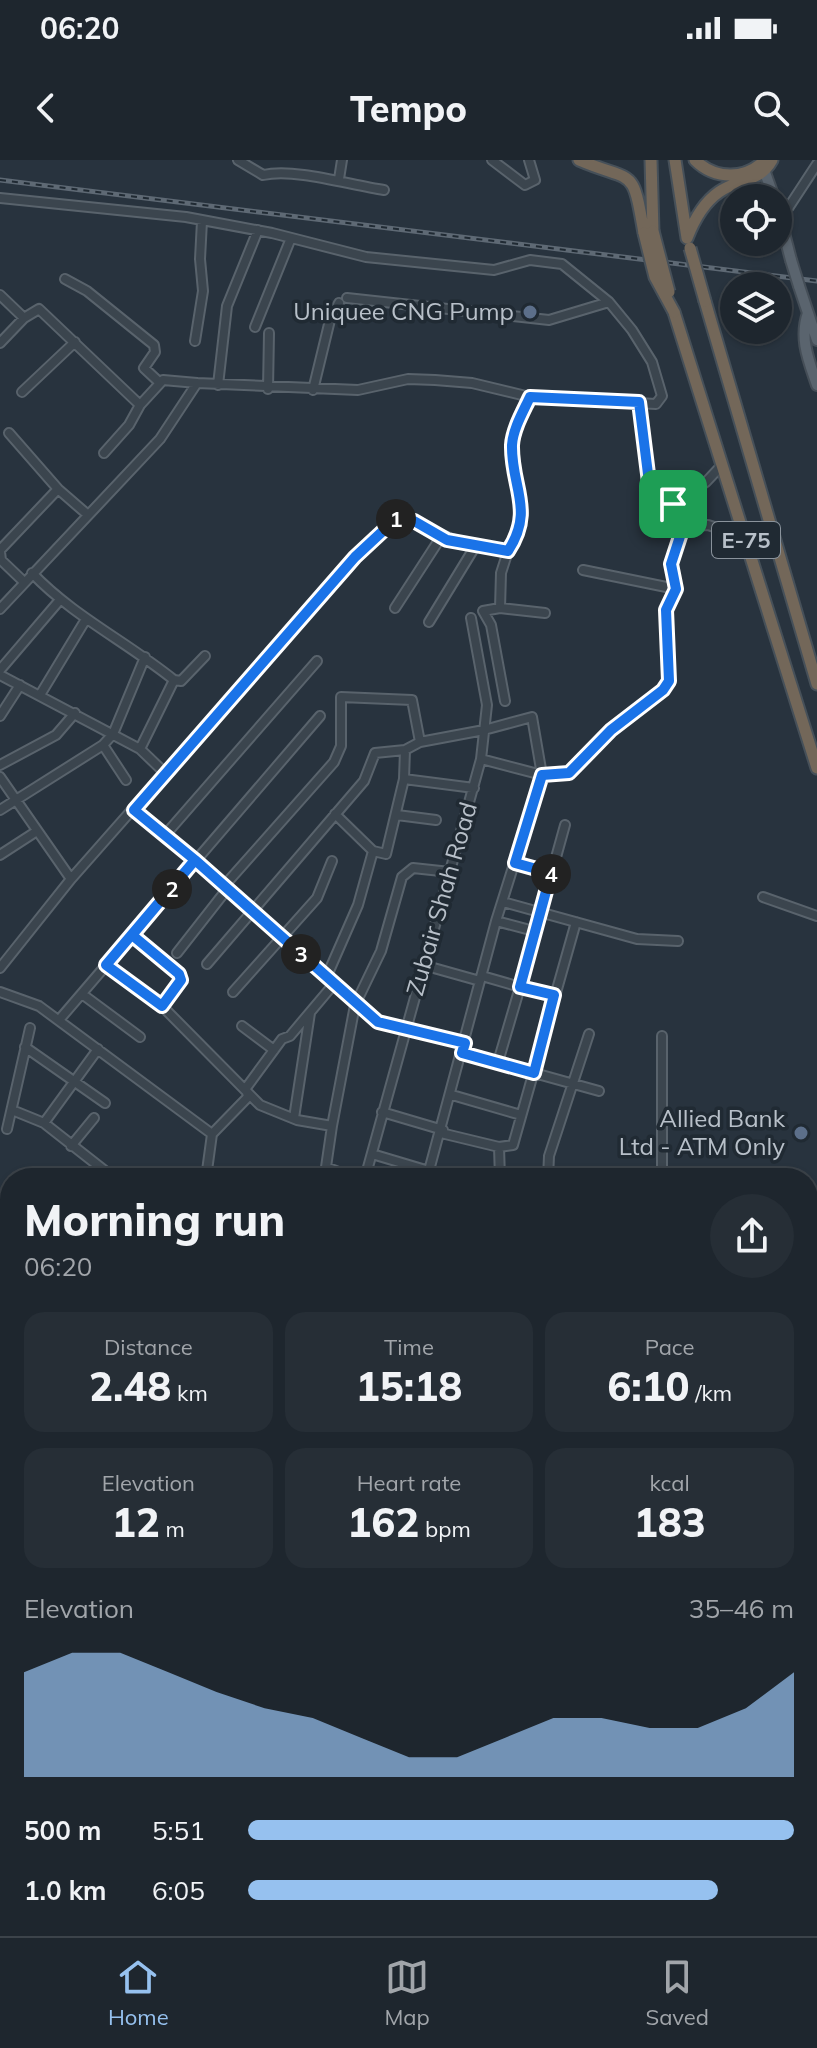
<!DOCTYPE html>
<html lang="en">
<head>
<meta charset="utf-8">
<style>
	:root { --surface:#1e262e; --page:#262e36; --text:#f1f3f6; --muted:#a1a5aa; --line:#3c434a; --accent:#96c1ef }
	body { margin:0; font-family:Mulish,sans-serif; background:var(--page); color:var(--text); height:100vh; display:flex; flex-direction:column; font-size:30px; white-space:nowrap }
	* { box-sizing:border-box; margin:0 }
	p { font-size:26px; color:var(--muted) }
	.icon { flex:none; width:44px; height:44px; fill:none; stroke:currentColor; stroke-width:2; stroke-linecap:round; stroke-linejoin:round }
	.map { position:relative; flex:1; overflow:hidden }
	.drawer { position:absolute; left:0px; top:1008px; width:818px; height:768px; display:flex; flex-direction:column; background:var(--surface); border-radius:32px 32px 0 0; box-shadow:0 2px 6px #0004,0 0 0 2px var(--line) }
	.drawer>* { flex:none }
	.fabs { position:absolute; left:720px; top:24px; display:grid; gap:16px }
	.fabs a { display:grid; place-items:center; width:72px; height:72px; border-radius:50%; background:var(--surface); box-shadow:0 2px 6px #0004,0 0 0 2px var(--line); font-size:40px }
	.pin { position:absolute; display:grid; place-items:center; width:68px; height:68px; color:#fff; margin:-34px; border-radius:16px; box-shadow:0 4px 12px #0006 }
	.km { position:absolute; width:40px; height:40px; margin:-20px; border-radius:50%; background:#222; color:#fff; font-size:22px; line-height:40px; text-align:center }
	.round { display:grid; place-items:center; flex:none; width:84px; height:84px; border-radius:42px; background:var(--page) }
	.headline { display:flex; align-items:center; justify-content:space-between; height:136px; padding:0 24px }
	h1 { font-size:44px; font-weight:800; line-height:60px }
	.stats { display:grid; grid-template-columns:repeat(3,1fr); gap:12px; height:136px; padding:8px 24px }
	.stats div { display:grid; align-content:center; border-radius:20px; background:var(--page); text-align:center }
	.stats b { font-size:40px; font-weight:800 }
	.stats small { font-size:22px; font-weight:400 }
	.stats p { font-size:22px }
	.chart { height:224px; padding:16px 24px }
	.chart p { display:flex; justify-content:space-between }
	.chart svg { width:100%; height:144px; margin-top:8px; fill:var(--accent); opacity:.7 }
	ul { padding:0 24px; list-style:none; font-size:26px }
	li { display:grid; grid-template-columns:128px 96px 1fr; align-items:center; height:60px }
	li i { height:20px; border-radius:10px; background:var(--accent) }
	.status { display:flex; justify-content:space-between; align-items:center; height:56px; padding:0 40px; background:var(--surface); direction:ltr }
	.status svg { height:22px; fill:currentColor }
	header { display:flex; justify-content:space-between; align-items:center; height:104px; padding:0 24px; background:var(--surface); font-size:36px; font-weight:800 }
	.menu { display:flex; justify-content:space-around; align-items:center; height:112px; border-top:2px solid var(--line); background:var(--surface); font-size:22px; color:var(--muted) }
	.menu a { display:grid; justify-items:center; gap:4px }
	.menu .on { color:var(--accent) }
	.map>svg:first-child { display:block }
	.green { fill:#2a4040 }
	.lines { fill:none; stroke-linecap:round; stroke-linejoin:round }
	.stream { stroke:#3f5265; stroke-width:2 }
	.minor-casing { stroke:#59636c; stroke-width:12 }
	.major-casing { stroke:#454e57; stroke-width:14 }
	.highway-casing { stroke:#465059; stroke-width:15 }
	.minor { stroke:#3b454e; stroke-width:8 }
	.major { stroke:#5a646e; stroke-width:10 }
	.highway { stroke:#736759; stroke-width:11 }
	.rail-casing { stroke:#5e6974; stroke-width:5 }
	.rail { stroke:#202a33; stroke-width:2; stroke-dasharray:6; stroke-linecap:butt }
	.major-bridge-casing { stroke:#454e57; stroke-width:14; stroke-linecap:butt }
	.highway-bridge-casing { stroke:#465059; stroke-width:15; stroke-linecap:butt }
	.major-bridge { stroke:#5a646e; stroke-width:10 }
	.highway-bridge { stroke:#736759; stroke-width:11 }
	.route-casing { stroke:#fff; stroke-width:16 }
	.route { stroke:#1a73e8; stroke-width:10 }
	.service-dot { fill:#5c6f8a; stroke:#202a33; stroke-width:3 }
	.labels { text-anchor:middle; stroke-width:7; stroke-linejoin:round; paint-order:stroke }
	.shield { fill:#202a33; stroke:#8a939c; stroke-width:2 }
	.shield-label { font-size:22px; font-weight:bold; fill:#b8c0c9 }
	.poi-label { font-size:24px; fill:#b8c0c9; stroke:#202a33; text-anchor:end }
	.street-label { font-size:24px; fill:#b8c0c9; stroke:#202a33 }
</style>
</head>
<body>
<div class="status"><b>06:20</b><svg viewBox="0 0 49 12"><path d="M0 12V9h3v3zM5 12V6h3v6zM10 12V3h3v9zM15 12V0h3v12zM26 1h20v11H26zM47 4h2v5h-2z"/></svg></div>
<header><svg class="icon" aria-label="back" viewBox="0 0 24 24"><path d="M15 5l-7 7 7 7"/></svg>Tempo<svg class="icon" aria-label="search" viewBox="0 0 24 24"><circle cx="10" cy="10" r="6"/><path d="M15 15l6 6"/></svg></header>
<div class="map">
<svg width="817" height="1776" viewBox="0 0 817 1776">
	<rect width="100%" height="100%" fill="#28333e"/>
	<path class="green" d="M817,1357V1776H633L638,1766H808V1360Z
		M50,1766H172L175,1776H54Z"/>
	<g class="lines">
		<path class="stream" d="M222,1772L225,1766"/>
		<defs>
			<path id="minor" d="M238,0L263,15C296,8 349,25 384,30
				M492,0L525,25L535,20L529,0
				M339,19L342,0
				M0,38L186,57L272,73L366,97L494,110L530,100L562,104L609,142L632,170L652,202L662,236L656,244L530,237L472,223L435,220L408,219L358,230L197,223L160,279L0,449
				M781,59L817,4
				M65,119L87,131L154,185L155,192L144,208L159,222
				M0,135L24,158
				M347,138L549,160L609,142
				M255,167L291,78
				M195,181L203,131L200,99L202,61
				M0,183L24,158L39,149L140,245L163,220L197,223
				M218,225L227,146L258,70
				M268,229L269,173
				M313,230L330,160L339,143
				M22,232L75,182
				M639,242L650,330L661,342L670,344
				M9,273L58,329
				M104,293L129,265L140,245
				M661 357a13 13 0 1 1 26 0a13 13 0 1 1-26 0Z
				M673,344L706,322L722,305
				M0,390L58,329L88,355
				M0,392L1,400L23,421
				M583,410L676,429
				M32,413C73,456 127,482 174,520
				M395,448L441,377
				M500,448L501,413L508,391
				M429,462L476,385L508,391C535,350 511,327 512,285C512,269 523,252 530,237
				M0,510L59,441
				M0,515L140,589L166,614
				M40,535L86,459
				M505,541L491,465L483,451L500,448L545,453
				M0,556L20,525
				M103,585L126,620
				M140,589L174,520L181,521L205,496
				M481,599L542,615L569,613L611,570L663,530L669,521L666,450L676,429L671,404L682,367L708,365L745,377
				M0,605L56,575L75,553
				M0,617L71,719
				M404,619L474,628
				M0,650L103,585L113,574L145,497
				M134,650L173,680L378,862L465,883
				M335,654L373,691
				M397,655L436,660
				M166,674L317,501
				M0,695L37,671
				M515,703L551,713
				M763,737L817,756
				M503,742L637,779L678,781
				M496,761L534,771
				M132,775L181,817L162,846
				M177,793L224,733V726L334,602L341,586V537L412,540L420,582
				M207,804L364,621L375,593L405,590L420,582L484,570L532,557L542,615L496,761L427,1018
				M106,805L162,846L260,945L297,960L332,966L326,1007L354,1018
				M423,805L480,821
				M0,808L71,719L355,397L398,357C426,364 444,380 475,386
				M482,816L520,827L498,902
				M326,818L358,745L373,691L386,694L404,619L405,590
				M0,832L39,846L212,974L206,1018
				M233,832L317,738L332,701
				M82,834L140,877
				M554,835L520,827L565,665
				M59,860L320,556
				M242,866L274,890
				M662,876V1018
				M25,887L105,943
				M462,893L599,931
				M452,935L521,955
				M12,950L44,963L114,1018
				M382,952L443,970
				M294,958L310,853
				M44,963L98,889
				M332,966L355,845L381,791L402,717L413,708L450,712
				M7,969L30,868
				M441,973L499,987
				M212,974L248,937L246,928L282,879L290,876L333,825
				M71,986L94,958
				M372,994L429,1011
				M365,1018L481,599L487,545L471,458
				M500,1018L499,987L513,985L576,762
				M548,1018L549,996L589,874
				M0,1075L10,1079
				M0,1271L10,1273
				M190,1766L193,1776
				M393,1766L396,1776
				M613,1776L618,1766
				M627,1776L632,1766"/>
			<path id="major" d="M762,4L774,38
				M778,50L791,100
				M799,126L817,180
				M808,153C799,179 809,201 817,225
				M808,1330L817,1328
				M808,1346L817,1343
				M0,1577L10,1574"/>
			<path id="highway" d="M579,0C635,24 632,4 644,73
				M651,0L653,71
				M675,0L687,78
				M695,0C715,20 746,20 765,0
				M687,78C694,60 703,43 719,32C739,18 759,23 772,0
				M705,141L817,524
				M674,152L817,608"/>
		</defs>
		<use href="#minor" class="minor-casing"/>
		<use href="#major" class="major-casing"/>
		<use href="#highway" class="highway-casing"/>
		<use href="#minor" class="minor"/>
		<use href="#major" class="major"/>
		<use href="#highway" class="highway"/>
		<defs>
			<path id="rail" d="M0,20L817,121"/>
		</defs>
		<use href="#rail" class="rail-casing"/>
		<use href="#rail" class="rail"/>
		<defs>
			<path id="major-bridge" d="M791,100L799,126"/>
			<path id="highway-bridge" d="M653,71L669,132
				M644,73L655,117L674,152
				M690,88L705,141"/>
		</defs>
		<use href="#major-bridge" class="major-bridge-casing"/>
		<use href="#highway-bridge" class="highway-bridge-casing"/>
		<use href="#major-bridge" class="major-bridge"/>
		<use href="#highway-bridge" class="highway-bridge"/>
	</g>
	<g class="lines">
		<defs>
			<path id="route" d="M673,344L661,342L650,330L639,242L530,237C523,252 513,269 512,285C511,327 535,350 508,391L447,380L414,361L398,357L355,397L134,650L195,700L132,775L179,814L181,820L162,846L106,805L195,700L378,862L465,883L462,893L534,913L554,835L520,827L551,713L515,703L542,615L569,613L611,570L663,530L669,521L666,450L676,429L671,404L687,355L679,345L673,344"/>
		</defs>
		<use href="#route" class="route-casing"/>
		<use href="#route" class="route"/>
	</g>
	<g class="service-dot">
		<circle cx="530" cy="152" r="8"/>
		<circle cx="801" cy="973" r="8"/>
	</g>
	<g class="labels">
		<rect class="shield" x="712" y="362" width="68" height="36" rx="6"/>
		<g class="shield-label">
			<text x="746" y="388">E-75</text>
		</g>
		<g class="poi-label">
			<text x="514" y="160">Uniquee CNG Pump</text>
			<text x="785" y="967">Allied Bank<tspan x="785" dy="28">Ltd - ATM Only</tspan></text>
		</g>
		<g class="street-label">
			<text transform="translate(442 739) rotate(-74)" y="8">Zubair Shah Road</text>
		</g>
	</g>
</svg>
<div class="fabs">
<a><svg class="icon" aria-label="locate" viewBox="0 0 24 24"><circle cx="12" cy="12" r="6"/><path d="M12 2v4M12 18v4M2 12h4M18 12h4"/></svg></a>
<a><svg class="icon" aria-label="layers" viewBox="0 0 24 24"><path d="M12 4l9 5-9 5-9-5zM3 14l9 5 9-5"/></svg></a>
</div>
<div class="pin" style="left:673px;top:344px;background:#1e9e55"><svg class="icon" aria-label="arrive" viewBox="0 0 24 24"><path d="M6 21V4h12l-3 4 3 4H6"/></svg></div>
<b class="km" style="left:396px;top:359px">1</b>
<b class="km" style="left:172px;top:729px">2</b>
<b class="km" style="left:301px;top:794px">3</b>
<b class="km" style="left:551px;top:714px">4</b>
<section class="drawer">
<div class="headline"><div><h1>Morning run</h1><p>06:20</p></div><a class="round"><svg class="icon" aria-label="share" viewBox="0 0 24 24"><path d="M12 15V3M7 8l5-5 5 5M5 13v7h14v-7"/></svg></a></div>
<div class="stats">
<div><p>Distance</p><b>2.48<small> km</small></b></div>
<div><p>Time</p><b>15:18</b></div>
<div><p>Pace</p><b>6:10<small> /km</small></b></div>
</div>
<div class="stats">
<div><p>Elevation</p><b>12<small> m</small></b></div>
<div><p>Heart rate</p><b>162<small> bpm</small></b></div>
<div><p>kcal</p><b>183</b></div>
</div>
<div class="chart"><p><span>Elevation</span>35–46 m</p>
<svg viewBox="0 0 160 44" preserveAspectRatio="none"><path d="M0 44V12L10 6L20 6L30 12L40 18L50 23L60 26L70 32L80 38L90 38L100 32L110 26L120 26L130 29L140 29L150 23L160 12V44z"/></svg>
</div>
<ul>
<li><b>500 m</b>5:51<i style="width:100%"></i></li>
<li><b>1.0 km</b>6:05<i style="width:86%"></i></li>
</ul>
</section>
</div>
<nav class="menu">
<a class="on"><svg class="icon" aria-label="home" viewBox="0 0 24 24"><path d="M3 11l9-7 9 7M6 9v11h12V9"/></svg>Home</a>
<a><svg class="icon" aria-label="map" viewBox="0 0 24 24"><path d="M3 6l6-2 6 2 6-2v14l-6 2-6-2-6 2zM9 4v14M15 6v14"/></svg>Map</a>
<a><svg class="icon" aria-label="saved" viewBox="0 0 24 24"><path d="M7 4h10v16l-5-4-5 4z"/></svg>Saved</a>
</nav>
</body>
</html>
